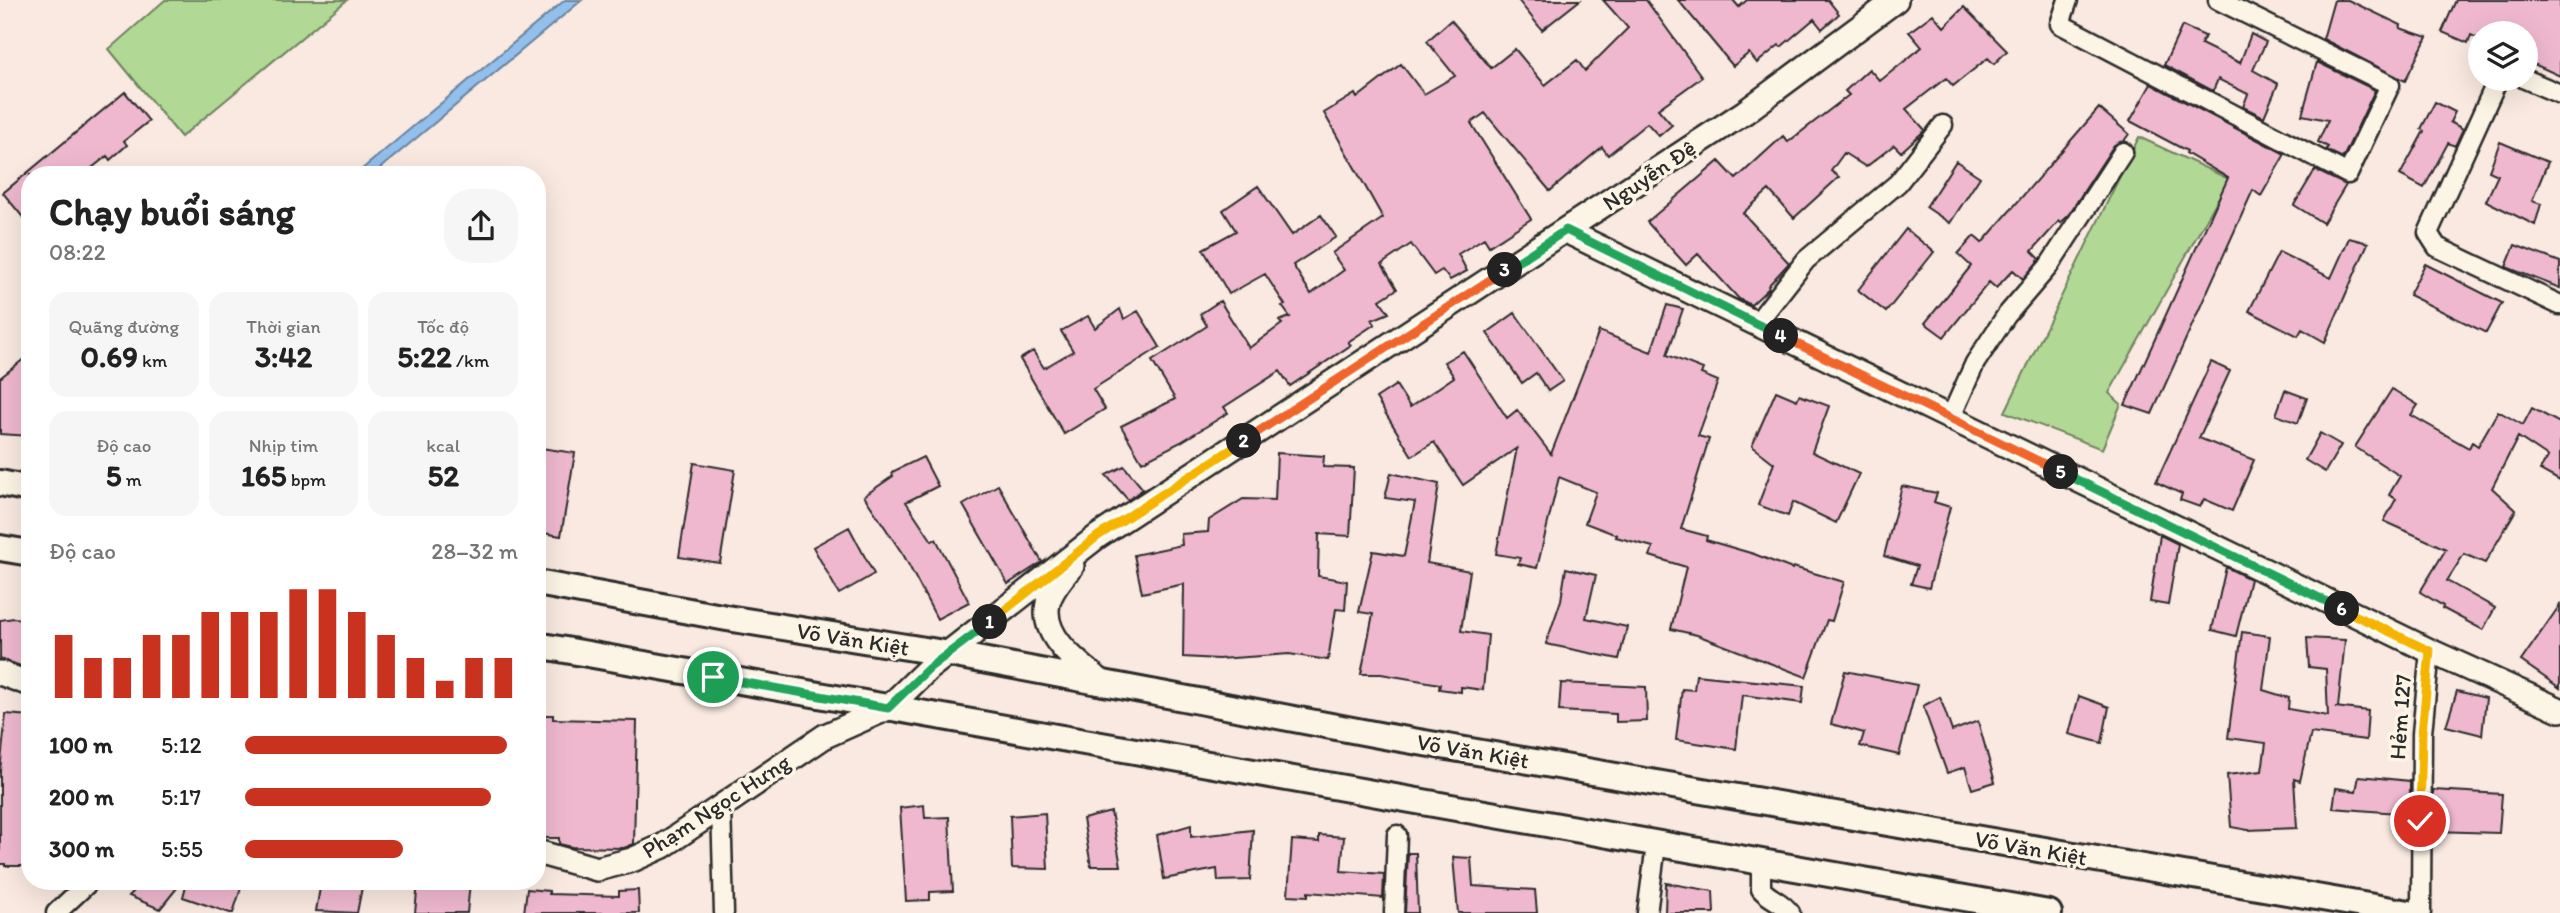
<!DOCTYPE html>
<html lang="vi">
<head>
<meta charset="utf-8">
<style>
	:root { --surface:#fff; --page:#f6f6f6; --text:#222; --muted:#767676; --accent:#c8321e }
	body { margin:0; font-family:Itim,sans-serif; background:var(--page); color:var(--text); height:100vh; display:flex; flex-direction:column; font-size:26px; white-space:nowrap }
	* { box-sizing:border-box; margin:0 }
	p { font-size:23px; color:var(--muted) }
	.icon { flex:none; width:38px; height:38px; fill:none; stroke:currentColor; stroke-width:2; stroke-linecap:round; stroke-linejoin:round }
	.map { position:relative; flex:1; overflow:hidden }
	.details { position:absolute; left:21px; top:166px; width:525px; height:724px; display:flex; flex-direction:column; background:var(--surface); border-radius:28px; box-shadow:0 7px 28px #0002 }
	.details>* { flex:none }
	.fabs { position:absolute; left:2468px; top:21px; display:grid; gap:14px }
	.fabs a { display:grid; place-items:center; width:70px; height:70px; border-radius:50%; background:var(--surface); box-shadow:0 7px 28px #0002; font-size:35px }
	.pin { position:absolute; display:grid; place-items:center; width:60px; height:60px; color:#fff; margin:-30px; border:4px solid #fff; border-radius:50%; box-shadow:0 2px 7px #0007 }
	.km { position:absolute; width:35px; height:35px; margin:-18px; border-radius:50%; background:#222; color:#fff; font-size:19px; line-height:35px; text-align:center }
	.round { display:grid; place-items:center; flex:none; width:74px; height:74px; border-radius:28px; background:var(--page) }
	.head { display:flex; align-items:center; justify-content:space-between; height:119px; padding:0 28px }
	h1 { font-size:38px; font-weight:700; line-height:52px }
	.metrics { display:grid; grid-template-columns:repeat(3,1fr); gap:10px; height:119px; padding:7px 28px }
	.metrics div { display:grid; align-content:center; border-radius:18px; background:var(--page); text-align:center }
	.metrics b { font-size:30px; font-weight:700 }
	.metrics small { font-size:19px; font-weight:400 }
	.metrics p { font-size:19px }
	.chart { height:196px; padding:14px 28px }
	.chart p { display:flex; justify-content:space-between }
	.chart svg { width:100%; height:126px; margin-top:7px; stroke:var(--accent); stroke-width:6 }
	ul { padding:0 28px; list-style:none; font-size:23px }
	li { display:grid; grid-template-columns:112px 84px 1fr; align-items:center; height:52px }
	li i { height:18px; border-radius:9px; background:var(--accent) }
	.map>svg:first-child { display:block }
	.green { fill:#b1d894; stroke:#6e8260; stroke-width:2 }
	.water { fill:#92bfec; stroke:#69849f; stroke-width:2 }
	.building { fill:#efb8ce; stroke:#2b2b2b; stroke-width:2 }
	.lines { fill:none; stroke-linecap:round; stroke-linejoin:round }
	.minor-casing { stroke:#2b2b2b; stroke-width:23 }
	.tertiary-casing { stroke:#2b2b2b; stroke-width:28 }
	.secondary-casing { stroke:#2b2b2b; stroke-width:30 }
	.minor { stroke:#fcf5e5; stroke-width:18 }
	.tertiary { stroke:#fcf5e5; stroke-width:23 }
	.secondary { stroke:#fcf5e5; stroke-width:24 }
	.split-1-casing { stroke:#fff; stroke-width:14 }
	.split-2-casing { stroke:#fff; stroke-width:14 }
	.split-3-casing { stroke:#fff; stroke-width:14 }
	.split-4-casing { stroke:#fff; stroke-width:14 }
	.split-5-casing { stroke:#fff; stroke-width:14 }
	.split-6-casing { stroke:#fff; stroke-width:14 }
	.split-7-casing { stroke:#fff; stroke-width:14 }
	.split-1 { stroke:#22a559; stroke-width:9 }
	.split-2 { stroke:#f5b400; stroke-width:9 }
	.split-3 { stroke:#f0652b; stroke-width:9 }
	.split-4 { stroke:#22a559; stroke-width:9 }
	.split-5 { stroke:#f0652b; stroke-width:9 }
	.split-6 { stroke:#22a559; stroke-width:9 }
	.split-7 { stroke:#f5b400; stroke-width:9 }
	.labels { text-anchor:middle; stroke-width:7; stroke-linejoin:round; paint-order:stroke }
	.street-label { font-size:23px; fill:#2b2b2b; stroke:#fcf5e5 }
</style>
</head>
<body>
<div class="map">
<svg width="2560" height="913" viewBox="0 0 2560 913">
	<rect width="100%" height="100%" fill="#f9e9e0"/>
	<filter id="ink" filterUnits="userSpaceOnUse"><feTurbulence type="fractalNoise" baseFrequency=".0143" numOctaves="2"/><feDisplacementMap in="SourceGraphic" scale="14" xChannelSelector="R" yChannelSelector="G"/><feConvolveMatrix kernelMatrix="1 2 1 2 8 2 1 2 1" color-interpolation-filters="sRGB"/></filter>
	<g filter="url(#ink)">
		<path class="green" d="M165,0H347L181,137L109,49Z
			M2139,137L2229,179L2109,393L2121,404L2102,449L2005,412Z"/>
		<path class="water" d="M565,0H582L372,175H355Z"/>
		<path class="building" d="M1518,0H1580L1542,30Z
			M1603,0H1646L1702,77L1658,109L1672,125L1659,136L1647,123L1608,155L1602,147L1550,191L1485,113L1471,123L1531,219L1489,246L1484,238L1458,254L1467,271L1450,280L1442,270L1434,275L1411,244L1382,264L1397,289L1380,300L1389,313L1372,320L1375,324L1348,342L1351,345L1290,386L1280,371L1224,407L1228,413L1181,442L1142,462L1121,426L1175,399L1152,361L1207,326L1200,314L1220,301L1249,348L1282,324L1279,321L1290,317L1282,306L1285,305L1265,274L1229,294L1203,249L1236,231L1223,210L1258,186L1292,235L1321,215L1336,237L1293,265L1311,294L1344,270L1332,253L1383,218L1324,113L1355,94L1357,98L1401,64L1424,94L1455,76L1427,41L1451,20L1491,68L1515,49L1545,85L1577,60L1585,71L1628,28Z
			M1678,0H1733L1739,7L1747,0H1828L1839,14L1822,29L1814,19L1781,47L1779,45L1757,63L1749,53L1733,66Z
			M2334,0H2348L2401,25L2400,28L2427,37L2405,81L2323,39Z
			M2456,0H2560V76L2525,60V33H2480V39L2471,35L2468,43L2442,32Z
			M1964,7L2007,51L1994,64L1988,58L1953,86L1946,78L1906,109L1925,130L1901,152L1894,145L1866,167L1844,153L1831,171L1839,177L1794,218L1769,190L1743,213L1789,263L1768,286L1769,288L1751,305L1739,299L1698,254L1686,265L1647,222L1719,161L1736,179L1783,136L1788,142L1849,95L1845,91L1869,69L1880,81L1922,47L1909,32L1933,14L1944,27Z
			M2182,26L2205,36L2201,44L2240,63L2251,34L2266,42L2253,70L2278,84L2264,117L2243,107L2248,94L2218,79L2213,91L2164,65Z
			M2317,62L2375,90L2343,158L2326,150L2328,147L2318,142L2328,120L2302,115Z
			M2151,84L2285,154L2261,196L2253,190L2152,414L2125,405L2228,178L2186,153L2187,151L2130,121Z
			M125,92L149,121L124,141L127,145L110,160L107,156L83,175H30V226L3,193Z
			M2435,102L2455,112L2450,122L2463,129L2455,146L2448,143L2424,188L2400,175L2424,131L2421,129Z
			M2099,108L2129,134L2124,141L2114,145L2069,214L2061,223L2059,221L2032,251L2040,259L2023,279L2013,270L1996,288L1989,282L1944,337L1925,323L1971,266L1958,254L1974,236L1982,243Z
			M2500,142L2548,162L2532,201L2541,204L2535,225L2486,201L2498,175L2489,171Z
			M1956,161L1980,177L1950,223L1926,207Z
			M2315,170L2346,185L2323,223L2294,205Z
			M1906,229L1934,252L1886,312L1858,290Z
			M2349,238L2368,243L2325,342L2302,329L2298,336L2249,311L2279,252L2331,278Z
			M2515,245L2560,262V288L2506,267Z
			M2425,264L2502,303L2486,333L2409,295Z
			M1667,305L1683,309L1667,355L1703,369L1701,374L1718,381L1698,436L1709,439L1681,529L1707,536L1706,540L1754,554L1792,569L1793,567L1844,582L1832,621L1827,620L1806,677L1697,635L1671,629L1686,567L1650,556L1653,547L1616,537L1617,535L1585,523L1596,492L1559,477L1537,568L1518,564L1520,558L1496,554L1517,448L1463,485L1434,442L1412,456L1376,398L1396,385L1410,407L1454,377L1444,362L1463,351L1507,418L1517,410L1551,454L1599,331L1651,352Z
			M1120,309L1124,319L1138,311L1160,347L1093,389L1105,409L1064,434L1020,359L1033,351L1044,368L1073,351L1061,331L1088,316L1095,328Z
			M1515,313L1563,381L1548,391L1536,373L1522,383L1487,333Z
			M30,354V436L0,434V378Z
			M2211,362L2230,371L2199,438L2254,460L2232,511L2204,499L2200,507L2180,500L2182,494L2156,482Z
			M2392,389L2418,405L2411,415L2469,448L2472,442L2478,446L2498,411L2523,425L2532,408L2560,423V481L2540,470L2548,457L2518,437L2492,488L2516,510L2485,563L2464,554L2447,581L2495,608L2483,630L2442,608L2443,606L2420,592L2446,549L2384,521L2396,499L2389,495L2400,476L2355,447Z
			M2285,390L2307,398L2298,423L2276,415Z
			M1776,391L1797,400L1799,395L1829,406L1812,452L1859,474L1836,523L1793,502L1788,516L1758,505L1774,463L1752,446Z
			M2320,433L2341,445L2325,472L2305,460Z
			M541,448L575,453L561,536L537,532V468Z
			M1277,453L1324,456L1323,467L1354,468L1350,536L1319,534L1318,576L1347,581L1345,610L1336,609L1328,660L1289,654L1218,659L1183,657L1184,584L1142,593L1134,555L1182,545L1181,534L1208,532L1209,520L1243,499L1275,500Z
			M923,457L938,486L906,502L932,541L936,539L969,602L937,619L904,556L864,496L893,476L892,472Z
			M694,463L735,470L720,563L679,557Z
			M1124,466L1143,489L1128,500L1106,475Z
			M1391,473L1439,484L1427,563L1470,571L1461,631L1488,635L1483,690L1461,687V692L1439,689L1440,684L1381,674H1361L1373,614L1359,612L1373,551L1404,556L1415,502L1385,498Z
			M998,485L1042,562L1008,584L963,505Z
			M1902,486L1937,493L1934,502L1950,507L1929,588L1911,584L1917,566L1884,556Z
			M849,527L874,574L839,594L813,547Z
			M2160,535L2178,544L2168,605L2150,602Z
			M2226,567L2250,579L2236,636L2212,630Z
			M1566,568L1596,575L1586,618L1627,627L1619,659L1546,644L1561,600Z
			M2560,605V688L2521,661Z
			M14,618L30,620V669L0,659V620Z
			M2242,632L2270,636L2263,690L2289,698L2288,709L2328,716L2326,669L2309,667L2307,638L2345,640L2338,707H2335L2368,711L2366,740L2311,733L2300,781L2294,779L2297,828L2248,830L2231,827L2227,775L2262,771L2266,743L2228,738Z
			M1845,671L1917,685L1899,755L1860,746L1864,733L1831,724Z
			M1696,675L1804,686L1802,703L1742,695L1736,749L1676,740L1682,689L1694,690Z
			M1561,683L1646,687L1647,721L1616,722V714L1559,711Z
			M2457,691L2486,698L2482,735L2446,726Z
			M2079,696L2109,707L2102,743L2069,734Z
			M1940,697L1952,731L1978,721L1995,782L1972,789L1965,767L1947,773L1923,706Z
			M6,714L30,716V772L24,771L20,810L30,809V866H5V864H0V771Z
			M537,715H553V719L637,721L634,844L624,848L572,847L559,844V838H537Z
			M2359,776L2410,781V814L2333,808L2336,788L2356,791Z
			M2433,790L2502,794L2499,833L2433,831Z
			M924,805L925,818L949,817L953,891L930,892V900L906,901L900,808Z
			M1111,812L1121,866H1091L1083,819Z
			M1045,813L1048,869L1012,868L1010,816Z
			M1191,825V837L1253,830L1250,880L1218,881L1217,869L1164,879L1157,835Z
			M1319,835L1344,837L1341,871L1384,874L1383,898L1308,892V896L1288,895L1292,840L1319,842Z
			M1408,853H1416L1418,913H1405Z
			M1453,857L1471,858L1473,886L1535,890L1537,913H1458Z
			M143,882H166L177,888L160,909L129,896Z
			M187,882H226L242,885L233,913H230L183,897Z
			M321,882H363L357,913L316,911Z
			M418,882H470L467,913H415Z
			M1666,883L1713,891L1714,913H1665Z
			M527,889L549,891V894L619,896V891L638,890L639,913H524Z"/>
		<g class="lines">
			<defs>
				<path id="minor" d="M2068,0L2060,24L2348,174L2390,85L2218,0
					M2498,79L2428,233L2437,247L2560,305
					M2525,79L2560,94
					M1756,324L1806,260L1898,183L1943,125
					M1950,419L1975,363L2006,316L2048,267L2123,152
					M721,806L724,913
					M1761,862V889C1769,899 1782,901 1790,913
					M56,913L89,882
					M1394,913L1397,835
					M1647,913L1656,845
					M2421,913L2422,733L2430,651"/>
				<path id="tertiary" d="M1566,231L2430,651L2560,710
					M1072,566C1063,576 1051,590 1048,603C1040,638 1081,665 1104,684
					M0,673L30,684
					M537,852L597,869L632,860L663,846L825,736L888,708L929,668L1098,536L1745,112L1896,0"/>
				<path id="secondary" d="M0,483L30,489
					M0,548L30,553
					M537,583L727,618L950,654L1384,736L2409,913
					M537,645L2049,913"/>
			</defs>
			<use href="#minor" class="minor-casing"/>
			<use href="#tertiary" class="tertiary-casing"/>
			<use href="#secondary" class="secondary-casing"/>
			<use href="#minor" class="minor"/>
			<use href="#tertiary" class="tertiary"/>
			<use href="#secondary" class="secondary"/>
		</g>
	</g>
	<g class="lines" filter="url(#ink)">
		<defs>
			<path id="split-1" d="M713,677L888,708L929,668L990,622"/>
			<path id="split-2" d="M990,622L1098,536L1244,441"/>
			<path id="split-3" d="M1244,441L1505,270"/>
			<path id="split-4" d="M1505,270L1566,230L1781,336"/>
			<path id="split-5" d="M1781,336L2061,472"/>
			<path id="split-6" d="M2061,472L2342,609"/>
			<path id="split-7" d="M2342,609L2430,651L2422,733L2420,821"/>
		</defs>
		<use href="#split-1" class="split-1-casing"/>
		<use href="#split-2" class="split-2-casing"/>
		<use href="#split-3" class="split-3-casing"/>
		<use href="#split-4" class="split-4-casing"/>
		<use href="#split-5" class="split-5-casing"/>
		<use href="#split-6" class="split-6-casing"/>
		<use href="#split-7" class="split-7-casing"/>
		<use href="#split-1" class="split-1"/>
		<use href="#split-2" class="split-2"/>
		<use href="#split-3" class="split-3"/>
		<use href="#split-4" class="split-4"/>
		<use href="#split-5" class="split-5"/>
		<use href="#split-6" class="split-6"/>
		<use href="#split-7" class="split-7"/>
	</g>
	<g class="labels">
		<g class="street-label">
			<text transform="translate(1649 175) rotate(-34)" y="8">Nguyễn Đệ</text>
			<text transform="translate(853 639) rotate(9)" y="8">Võ Văn Kiệt</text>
			<text transform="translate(2400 717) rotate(-86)" y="8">Hẻm 127</text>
			<text transform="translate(1473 751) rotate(10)" y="8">Võ Văn Kiệt</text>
			<text transform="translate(716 806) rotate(-33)" y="8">Phạm Ngọc Hưng</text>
			<text transform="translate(2031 848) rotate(10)" y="8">Võ Văn Kiệt</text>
		</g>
	</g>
</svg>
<div class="fabs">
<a><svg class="icon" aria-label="layers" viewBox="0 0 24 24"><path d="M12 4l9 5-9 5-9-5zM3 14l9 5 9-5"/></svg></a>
</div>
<div class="pin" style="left:713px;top:677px;background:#1e9e55"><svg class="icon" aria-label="arrive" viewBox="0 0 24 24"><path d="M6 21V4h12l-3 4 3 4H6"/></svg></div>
<div class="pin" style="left:2420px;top:821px;background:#d93025"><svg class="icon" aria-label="check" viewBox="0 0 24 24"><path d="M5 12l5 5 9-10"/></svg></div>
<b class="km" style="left:990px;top:622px">1</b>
<b class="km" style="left:1244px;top:441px">2</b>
<b class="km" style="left:1505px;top:270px">3</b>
<b class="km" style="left:1781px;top:336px">4</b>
<b class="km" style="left:2061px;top:472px">5</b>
<b class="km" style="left:2342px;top:609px">6</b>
<section class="details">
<div class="head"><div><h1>Chạy buổi sáng</h1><p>08:22</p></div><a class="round"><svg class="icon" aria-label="share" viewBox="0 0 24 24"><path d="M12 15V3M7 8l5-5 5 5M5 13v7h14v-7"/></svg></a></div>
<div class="metrics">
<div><p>Quãng đường</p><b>0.69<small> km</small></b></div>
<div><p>Thời gian</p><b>3:42</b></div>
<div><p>Tốc độ</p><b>5:22<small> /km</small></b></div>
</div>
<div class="metrics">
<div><p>Độ cao</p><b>5<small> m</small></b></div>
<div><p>Nhịp tim</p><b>165<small> bpm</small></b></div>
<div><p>kcal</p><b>52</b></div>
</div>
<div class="chart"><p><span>Độ cao</span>28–32 m</p>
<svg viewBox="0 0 160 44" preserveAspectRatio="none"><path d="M5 44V22M15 44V30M25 44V30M35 44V22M45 44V22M55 44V14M65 44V14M75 44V14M85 44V6M95 44V6M105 44V14M115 44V22M125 44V30M135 44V38M145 44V30M155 44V30"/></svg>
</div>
<ul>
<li><b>100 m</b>5:12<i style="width:96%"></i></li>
<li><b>200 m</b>5:17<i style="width:90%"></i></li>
<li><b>300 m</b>5:55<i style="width:58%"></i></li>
</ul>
</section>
</div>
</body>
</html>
